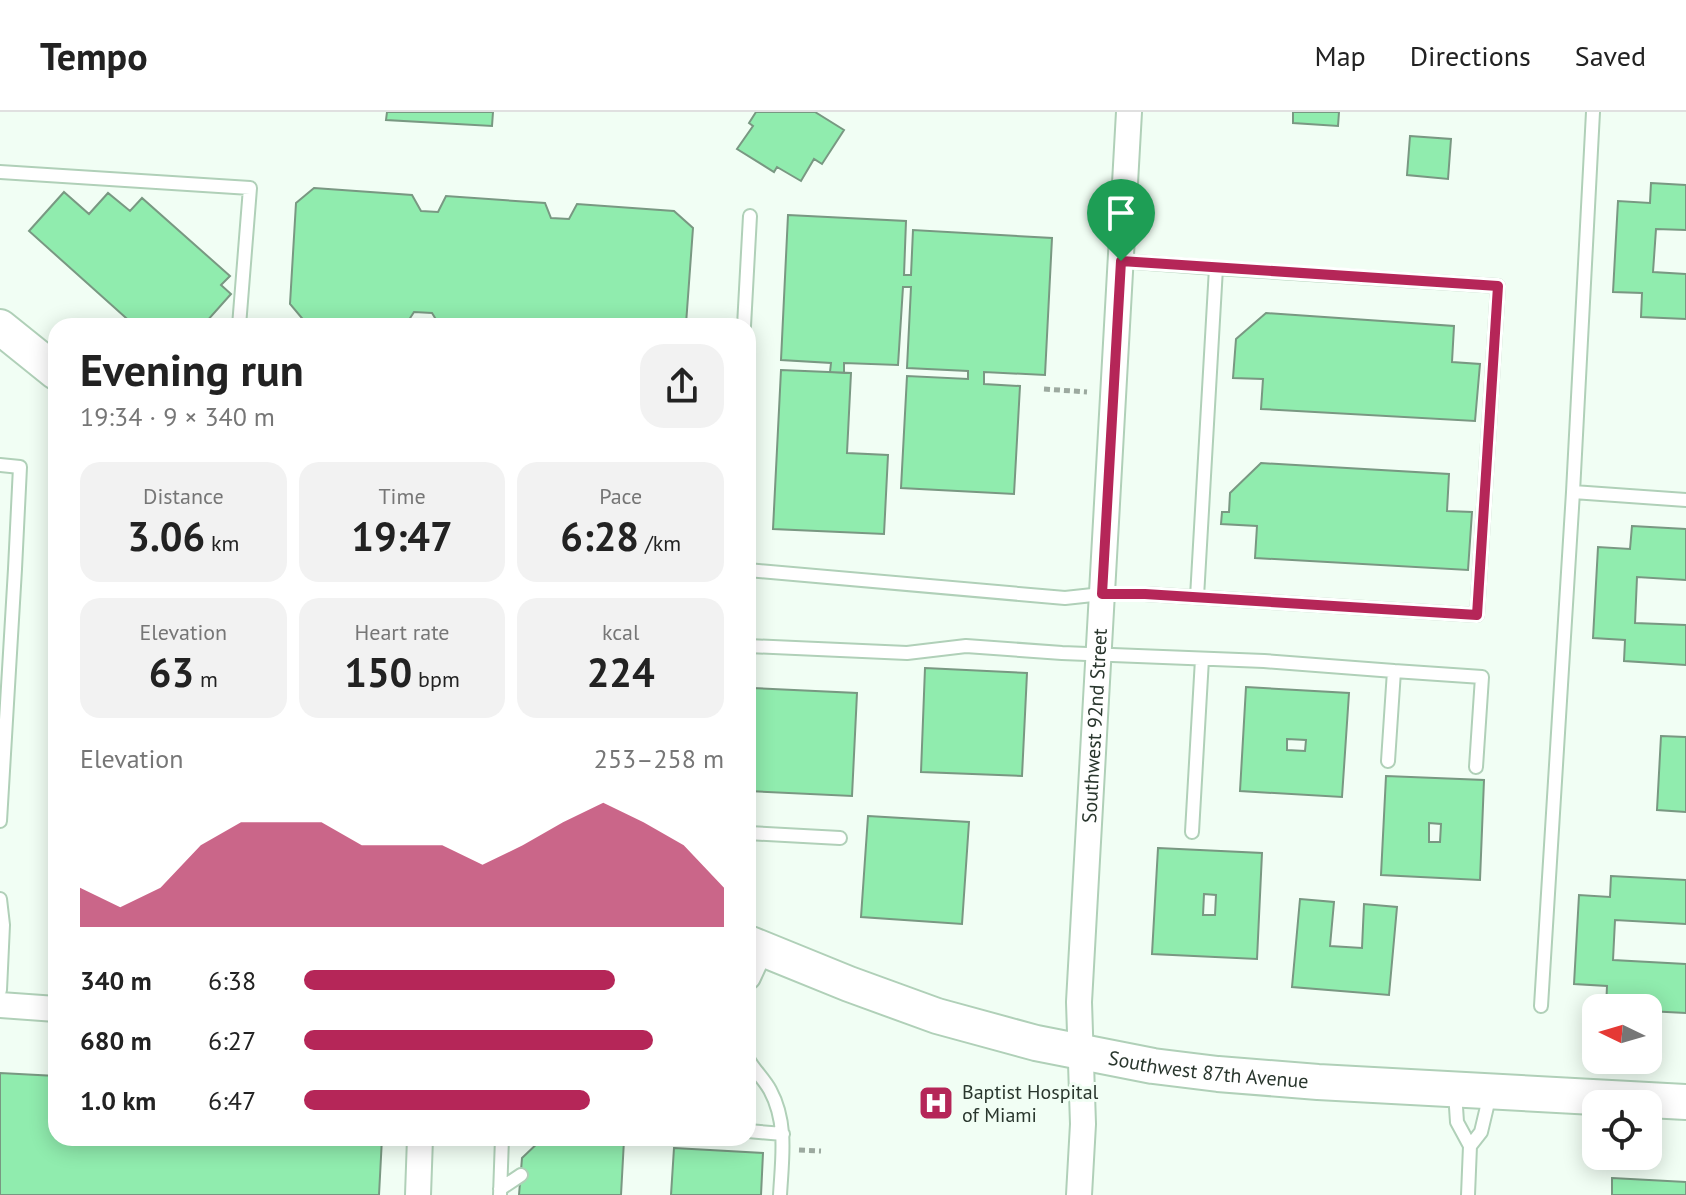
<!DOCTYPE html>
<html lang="en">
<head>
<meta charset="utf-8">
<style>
	:root { --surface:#fff; --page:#f2f2f2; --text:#222; --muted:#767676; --line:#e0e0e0; --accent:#b52658 }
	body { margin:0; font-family:"PT Sans",sans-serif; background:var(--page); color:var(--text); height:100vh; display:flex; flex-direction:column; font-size:30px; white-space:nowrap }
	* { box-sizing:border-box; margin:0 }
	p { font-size:26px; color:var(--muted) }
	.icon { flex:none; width:44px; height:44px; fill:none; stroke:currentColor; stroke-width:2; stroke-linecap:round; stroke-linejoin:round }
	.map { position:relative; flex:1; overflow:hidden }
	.drawer { position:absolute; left:48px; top:206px; width:708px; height:828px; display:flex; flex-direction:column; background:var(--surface); border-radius:24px; box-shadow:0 4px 20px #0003 }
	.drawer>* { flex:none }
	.needle { width:52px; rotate:275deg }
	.controls { position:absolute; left:1582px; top:882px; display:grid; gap:16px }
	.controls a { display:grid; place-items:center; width:80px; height:80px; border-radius:16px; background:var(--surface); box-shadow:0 4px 20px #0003; font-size:40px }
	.pin { position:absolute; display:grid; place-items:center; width:68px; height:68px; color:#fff; margin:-82px -34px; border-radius:50% 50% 50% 0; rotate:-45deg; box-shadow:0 0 8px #0007 }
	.pin .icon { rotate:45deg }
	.round { display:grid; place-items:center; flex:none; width:84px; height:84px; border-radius:24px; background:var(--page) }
	.summary { display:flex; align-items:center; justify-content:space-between; height:136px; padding:0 32px }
	h1 { font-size:44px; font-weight:800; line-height:60px }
	.stats { display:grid; grid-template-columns:repeat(3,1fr); gap:12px; height:136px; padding:8px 32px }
	.stats div { display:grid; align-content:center; border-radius:20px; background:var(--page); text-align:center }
	.stats b { font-size:40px; font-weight:800 }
	.stats small { font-size:22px; font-weight:400 }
	.stats p { font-size:22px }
	.chart { height:224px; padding:16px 32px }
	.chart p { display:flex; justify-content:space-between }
	.chart svg { width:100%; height:144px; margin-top:8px; fill:var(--accent); opacity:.7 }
	ul { padding:0 32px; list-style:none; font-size:26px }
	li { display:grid; grid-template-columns:128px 96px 1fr; align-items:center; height:60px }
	li i { height:20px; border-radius:10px; background:var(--accent) }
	header { display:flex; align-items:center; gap:48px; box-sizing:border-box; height:112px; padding:0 40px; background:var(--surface); border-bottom:2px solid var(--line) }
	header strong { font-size:38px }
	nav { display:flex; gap:44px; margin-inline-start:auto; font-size:28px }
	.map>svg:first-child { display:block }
	.building { fill:#90ecae; stroke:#799882; stroke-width:2; fill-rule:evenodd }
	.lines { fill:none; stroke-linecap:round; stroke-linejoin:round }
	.lane-casing { stroke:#b0d0b8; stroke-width:16 }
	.street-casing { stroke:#b0d0b8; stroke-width:28 }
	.secondary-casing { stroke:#b0d0b8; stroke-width:38 }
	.path { stroke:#9ca99f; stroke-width:5; stroke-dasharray:6 4; stroke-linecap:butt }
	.lane { stroke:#fff; stroke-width:12 }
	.street { stroke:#fff; stroke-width:24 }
	.secondary { stroke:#fff; stroke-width:34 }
	.route-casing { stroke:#fff; stroke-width:16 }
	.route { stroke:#b52658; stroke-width:10 }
	.labels { text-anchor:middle; stroke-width:6; stroke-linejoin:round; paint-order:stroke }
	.street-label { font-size:20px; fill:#29362d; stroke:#f1fef4 }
	.poi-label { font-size:20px; fill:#29362d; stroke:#f1fef4; text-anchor:start }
</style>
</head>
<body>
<header>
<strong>Tempo</strong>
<nav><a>Map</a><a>Directions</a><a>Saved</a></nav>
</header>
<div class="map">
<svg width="1686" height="1083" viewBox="0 0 1686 1083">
	<rect width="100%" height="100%" fill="#f1fef4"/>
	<path class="building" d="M387,0H493L492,14L386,8Z
		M756,0H815L844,18L822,52L814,47L801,69L777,55L774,60L737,37L753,14L749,11Z
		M1293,0H1339L1338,14L1293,11Z
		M1410,24L1451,27L1448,67L1407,63Z
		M1651,71L1686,73V118L1656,117L1653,160L1686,162V207L1641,205L1642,181L1613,180L1618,89L1650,91Z
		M314,76L412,83L421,99L438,100L446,84L545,91L551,106L569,107L577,92L674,99L693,116L686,212L685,214H558L557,207L543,208L539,214H440L432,201L414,200L405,214L306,211L290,192L296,91Z
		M64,80L89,102L108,81L130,99L142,86L230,164L221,173L231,182L206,210L212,214H135L29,119Z
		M788,103L906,109L904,163H911L913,118L1052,126L1045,263L984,260V272L1020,274L1014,382L901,376L907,264L968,267V259L907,256L911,175H903L898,253L844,251V261L830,260L831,251L781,248Z
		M1266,201L1454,214L1452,250L1480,252L1475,309L1261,297L1263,267L1233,266L1236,227Z
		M781,258L851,261L847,341L888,343L884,422L773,417Z
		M1261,351L1449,362L1447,399L1472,400L1468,458L1255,446L1257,414L1221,412L1222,400H1229L1230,381Z
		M1632,414L1686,417V468L1637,465L1635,511L1686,513V553L1624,549L1625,528L1593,526L1598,435L1630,437Z
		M925,556L1027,561L1022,664L921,660Z
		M1246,575L1349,581L1342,685L1240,679ZM1287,627L1306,628L1305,639L1287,638Z
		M752,576L857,581L852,684L748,679Z
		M1661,624L1686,625V700L1657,698Z
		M1386,664L1484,668L1480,768L1381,763ZM1429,711L1441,712L1440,730H1429Z
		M868,704L969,710L962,812L861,805Z
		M1158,736L1262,741L1257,847L1152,842ZM1204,782L1216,783L1215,803H1203Z
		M1611,764L1686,768V812L1615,808L1613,848L1686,852V901L1648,899V896H1606L1607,874L1574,872L1579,783L1610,785Z
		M1300,787L1334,790L1330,834L1362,836L1364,792L1397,795L1389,883L1292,875Z
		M0,961L56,964V1026H382L379,1083H0Z
		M543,1026L624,1028L621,1083H519L522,1046Z
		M674,1036L763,1041L761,1083H671Z
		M1612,1066L1686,1070V1083H1612Z"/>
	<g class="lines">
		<defs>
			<path id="lane" d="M0,60L250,76L239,214
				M1121,149L1216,156
				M744,214L750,104
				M0,353L20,355L15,457L0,709
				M1573,380L1686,388
				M748,458L1065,486L1102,482H1145L1477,503L1498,174L1216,156L1197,485
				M748,534L907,541L966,534L1062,541L1264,549L1394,559L1388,649
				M1394,559L1482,565L1476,655
				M1192,720L1202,547
				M748,721L840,726
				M0,787L3,813L0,878
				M1541,894L1573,380L1593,0
				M748,947C754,958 764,967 770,978C788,1011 782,1047 780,1083
				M1455,980L1457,1010L1470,1034L1468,1083
				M748,1019L783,1022
				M1470,1034L1481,1020L1490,982
				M500,1077L521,1063
				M500,1083L502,1026"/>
			<g id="street">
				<path d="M748,865L761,837"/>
				<path d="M0,893L56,897"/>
				<path d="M418,1083L420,1026"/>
				<path id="s1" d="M1079,1083L1083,1012L1079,890L1129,0"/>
			</g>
			<g id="secondary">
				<path d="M0,215L56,260"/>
				<path id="s2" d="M748,831L849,872L937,904L1036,931L1153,954L1218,962L1318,970L1686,990"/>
			</g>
		</defs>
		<use href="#lane" class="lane-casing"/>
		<use href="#street" class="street-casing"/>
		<use href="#secondary" class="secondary-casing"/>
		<path class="path" d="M1044,277L1087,280
			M799,1038L821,1039"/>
		<use href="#lane" class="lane"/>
		<use href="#street" class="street"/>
		<use href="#secondary" class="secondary"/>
	</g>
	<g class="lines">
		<defs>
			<path id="route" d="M1121,149L1498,174L1477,503L1145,482H1102Z"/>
		</defs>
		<use href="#route" class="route-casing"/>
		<use href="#route" class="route"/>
	</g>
	<defs>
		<symbol id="hospital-square" viewBox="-11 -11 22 22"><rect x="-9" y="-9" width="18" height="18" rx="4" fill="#b52658" stroke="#f1fef4"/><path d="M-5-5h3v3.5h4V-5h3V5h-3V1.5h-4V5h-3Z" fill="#fff"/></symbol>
	</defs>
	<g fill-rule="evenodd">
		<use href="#hospital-square" x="916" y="971" width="40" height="40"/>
	</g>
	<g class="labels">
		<g class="street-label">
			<text dy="7" stroke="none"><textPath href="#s1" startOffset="470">Southwest 92nd Street</textPath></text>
			<text dy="7" stroke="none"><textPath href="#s2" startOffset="480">Southwest 87th Avenue</textPath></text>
		</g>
		<g class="poi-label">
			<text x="962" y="987">Baptist Hospital<tspan x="962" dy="23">of Miami</tspan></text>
		</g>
	</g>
</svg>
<div class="controls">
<a><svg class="needle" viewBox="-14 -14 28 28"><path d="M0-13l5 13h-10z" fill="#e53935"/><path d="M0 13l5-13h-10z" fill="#767676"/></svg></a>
<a><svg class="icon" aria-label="locate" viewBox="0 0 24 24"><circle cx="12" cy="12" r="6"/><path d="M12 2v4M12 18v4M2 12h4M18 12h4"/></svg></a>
</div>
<div class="pin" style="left:1121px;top:149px;background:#1e9e55"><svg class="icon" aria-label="arrive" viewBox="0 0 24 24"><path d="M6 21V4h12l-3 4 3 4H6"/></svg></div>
<section class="drawer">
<div class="summary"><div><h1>Evening run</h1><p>19:34 · 9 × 340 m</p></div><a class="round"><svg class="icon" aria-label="share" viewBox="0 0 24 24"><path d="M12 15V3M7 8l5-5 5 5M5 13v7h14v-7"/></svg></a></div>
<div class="stats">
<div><p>Distance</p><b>3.06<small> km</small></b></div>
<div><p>Time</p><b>19:47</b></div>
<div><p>Pace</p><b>6:28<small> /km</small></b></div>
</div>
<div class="stats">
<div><p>Elevation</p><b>63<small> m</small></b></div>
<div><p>Heart rate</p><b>150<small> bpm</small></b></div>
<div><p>kcal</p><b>224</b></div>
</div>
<div class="chart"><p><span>Elevation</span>253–258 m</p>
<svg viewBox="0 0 160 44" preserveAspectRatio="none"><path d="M0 44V32L10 38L20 32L30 19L40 12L50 12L60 12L70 19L80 19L90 19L100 25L110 19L120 12L130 6L140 12L150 19L160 32V44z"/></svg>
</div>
<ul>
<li><b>340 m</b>6:38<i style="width:74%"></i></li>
<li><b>680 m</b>6:27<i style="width:83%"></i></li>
<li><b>1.0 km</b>6:47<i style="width:68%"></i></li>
</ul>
</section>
</div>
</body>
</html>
